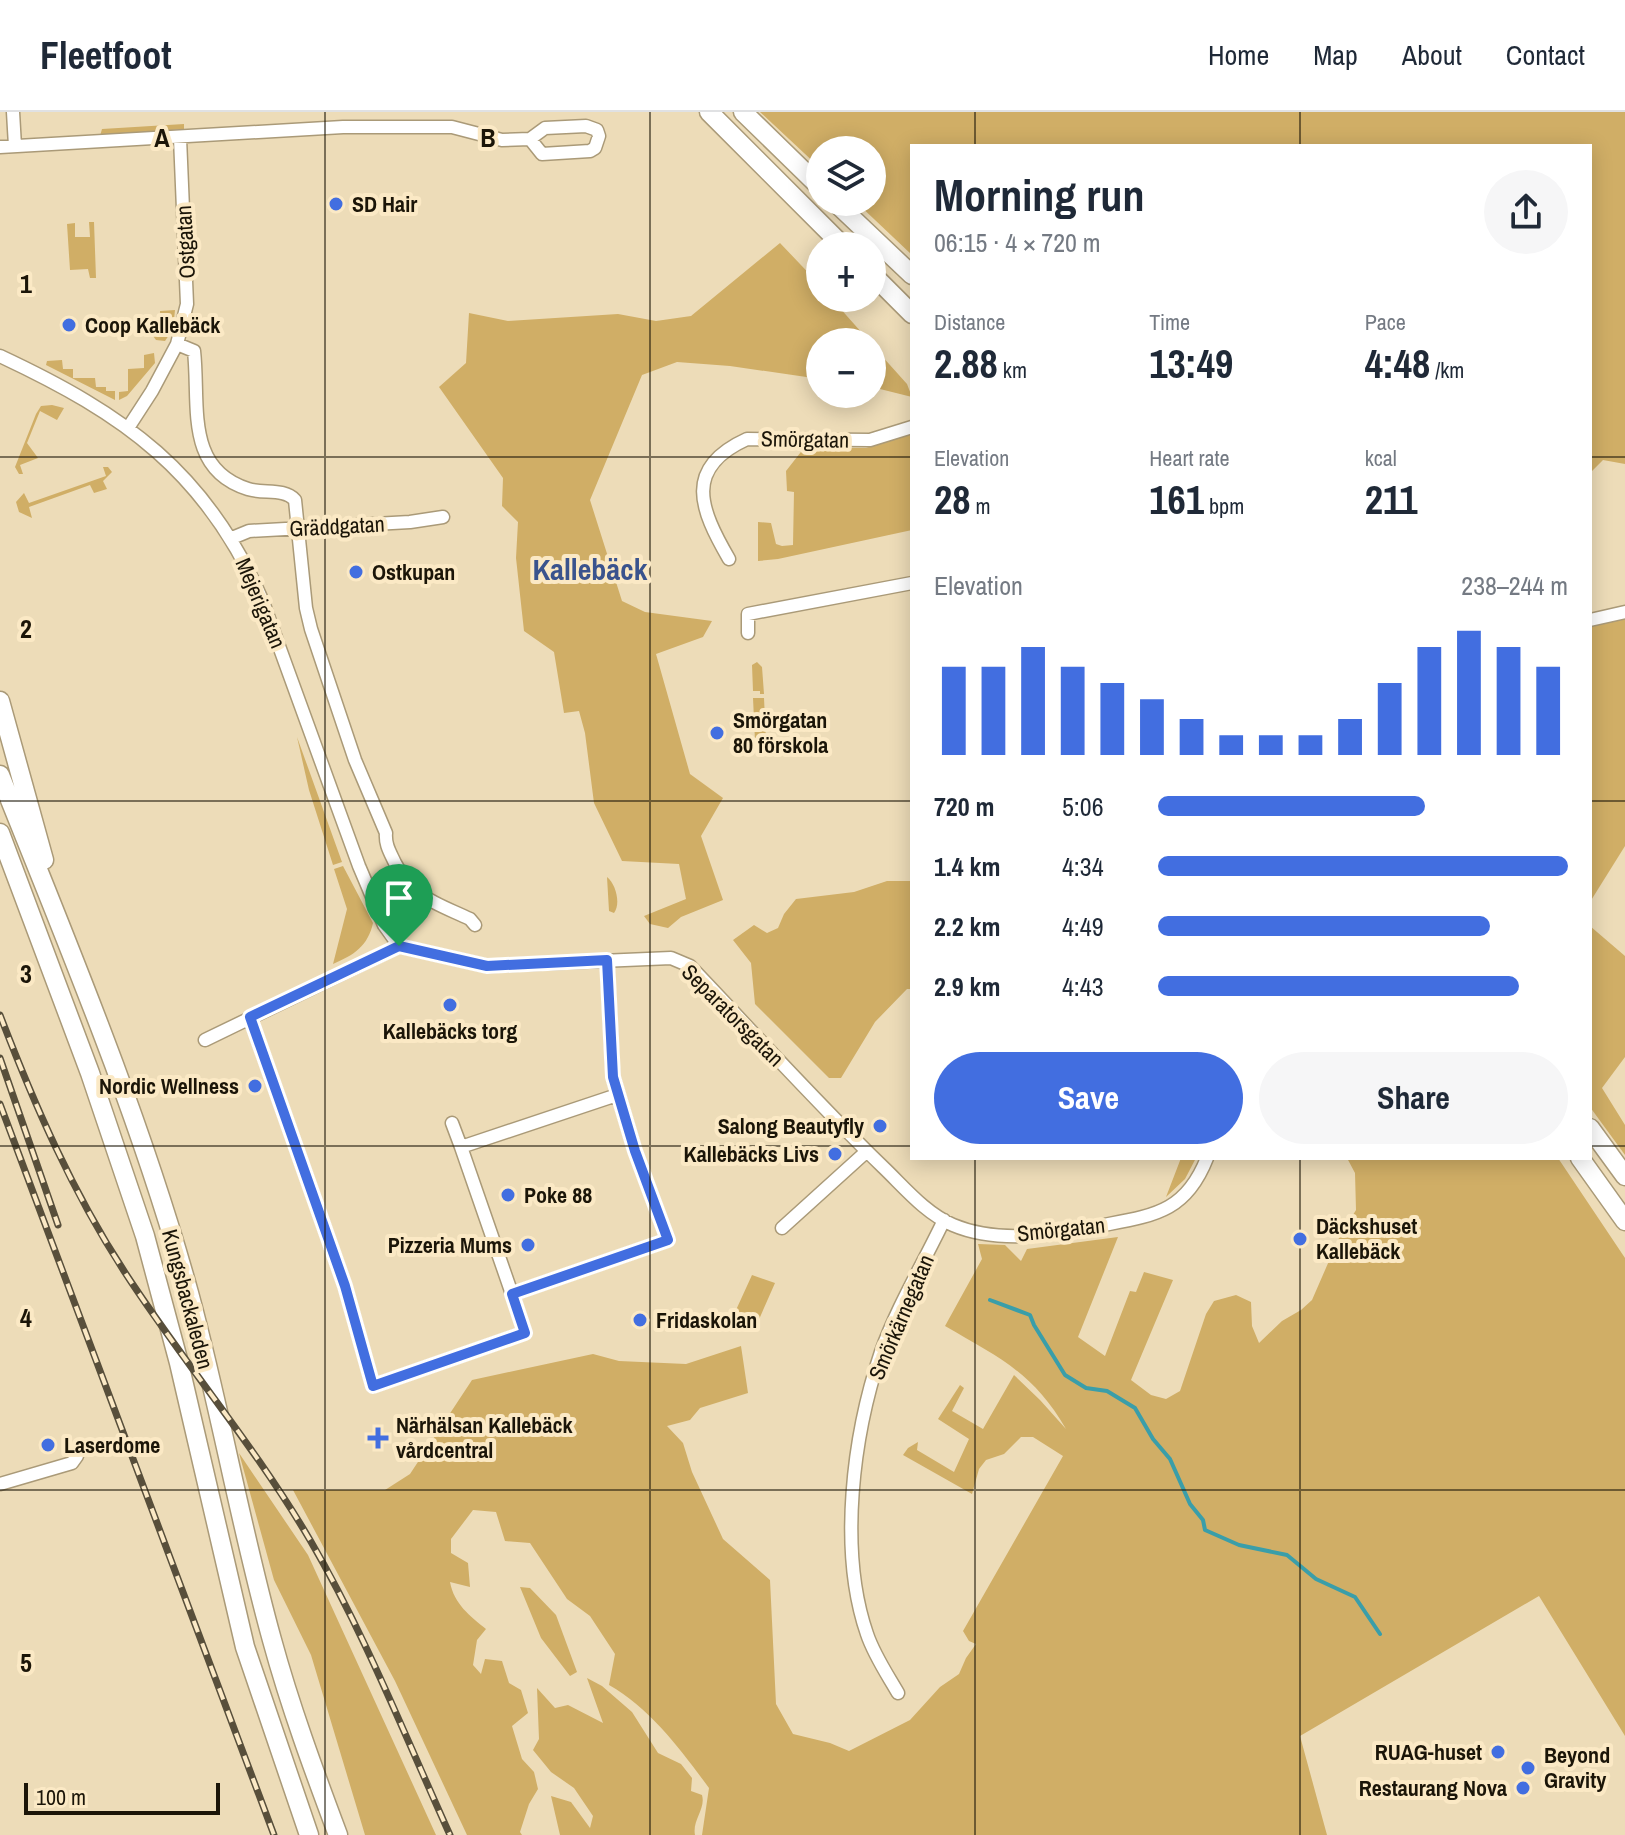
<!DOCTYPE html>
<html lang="en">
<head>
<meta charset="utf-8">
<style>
	:root { --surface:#fff; --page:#f6f6f7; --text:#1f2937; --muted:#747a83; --line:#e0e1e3; --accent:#426ee0 }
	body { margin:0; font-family:"Archivo Narrow",sans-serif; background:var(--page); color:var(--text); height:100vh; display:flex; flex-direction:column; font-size:30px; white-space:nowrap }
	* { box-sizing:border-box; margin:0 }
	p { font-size:26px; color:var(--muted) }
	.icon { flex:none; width:44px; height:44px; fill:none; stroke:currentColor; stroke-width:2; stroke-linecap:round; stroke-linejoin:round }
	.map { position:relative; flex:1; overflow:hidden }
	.side { position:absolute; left:910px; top:32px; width:682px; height:1016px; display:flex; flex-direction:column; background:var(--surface); border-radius:0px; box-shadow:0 4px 20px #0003 }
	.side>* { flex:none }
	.tools { position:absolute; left:806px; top:24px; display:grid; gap:16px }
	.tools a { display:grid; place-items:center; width:80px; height:80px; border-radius:50%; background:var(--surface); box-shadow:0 4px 20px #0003; font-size:40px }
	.scale { position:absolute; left:24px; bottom:20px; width:196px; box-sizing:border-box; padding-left:8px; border:4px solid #1b1508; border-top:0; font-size:22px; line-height:28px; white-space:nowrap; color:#1b1508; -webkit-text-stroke:6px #fbe9c5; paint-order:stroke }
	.pin { position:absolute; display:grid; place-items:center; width:68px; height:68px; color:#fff; margin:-82px -34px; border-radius:50% 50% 50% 0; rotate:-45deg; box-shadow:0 0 8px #0007 }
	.pin .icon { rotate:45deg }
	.round { display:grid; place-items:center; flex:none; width:84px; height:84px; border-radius:42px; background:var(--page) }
	.headline { display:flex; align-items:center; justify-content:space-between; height:136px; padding:0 24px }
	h1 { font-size:44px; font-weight:700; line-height:60px }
	.stats { display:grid; grid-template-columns:repeat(3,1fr); gap:12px; height:136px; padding:8px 24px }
	.stats div { display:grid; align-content:center }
	.stats b { font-size:40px; font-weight:700 }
	.stats small { font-size:22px; font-weight:400 }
	.stats p { font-size:22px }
	.chart { height:224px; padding:16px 24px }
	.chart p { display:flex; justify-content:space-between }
	.chart svg { width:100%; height:144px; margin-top:8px; stroke:var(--accent); stroke-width:6 }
	.action { display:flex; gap:16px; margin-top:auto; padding:16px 24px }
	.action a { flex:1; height:92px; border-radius:48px; background:var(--accent); color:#fff; font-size:32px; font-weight:700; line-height:92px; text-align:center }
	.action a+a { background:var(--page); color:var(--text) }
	ul { padding:0 24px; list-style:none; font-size:26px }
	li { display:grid; grid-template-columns:128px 96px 1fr; align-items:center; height:60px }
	li i { height:20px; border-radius:10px; background:var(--accent) }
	header { display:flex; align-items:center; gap:48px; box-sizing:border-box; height:112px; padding:0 40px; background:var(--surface); border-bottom:2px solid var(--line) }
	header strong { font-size:38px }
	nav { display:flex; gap:44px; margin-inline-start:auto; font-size:28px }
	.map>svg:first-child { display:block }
	.green { fill:#d0ae66 }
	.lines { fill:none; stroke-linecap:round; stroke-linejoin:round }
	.stream { stroke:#3a9ea9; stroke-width:4 }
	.minor-casing { stroke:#aa9a78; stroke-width:15 }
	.highway-casing { stroke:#aa9a78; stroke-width:21 }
	.minor { stroke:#fff; stroke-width:12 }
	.highway { stroke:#fff; stroke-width:18 }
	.rail-casing { stroke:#584f3b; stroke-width:7 }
	.rail { stroke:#fbe9c5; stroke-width:4; stroke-dasharray:12; stroke-linecap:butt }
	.route-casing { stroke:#fff; stroke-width:16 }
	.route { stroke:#426ee0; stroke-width:10 }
	.grid { fill:none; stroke:#1b1508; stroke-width:2; stroke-opacity:0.55 }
	.poi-dot { fill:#426ee0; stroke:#fbe9c5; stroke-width:3 }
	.labels { text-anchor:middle; stroke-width:8; stroke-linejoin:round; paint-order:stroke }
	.poi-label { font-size:22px; font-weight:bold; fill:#1b1508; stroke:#fbe9c5; text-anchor:start }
	.street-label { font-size:22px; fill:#1b1508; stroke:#fbe9c5 }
	.district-label { font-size:30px; font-weight:bold; fill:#3a538d; stroke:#fbe9c5 }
	.grid-label { font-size:26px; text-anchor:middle; font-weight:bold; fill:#1b1508; stroke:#fbe9c5; stroke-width:8; stroke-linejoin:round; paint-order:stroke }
</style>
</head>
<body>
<header>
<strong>Fleetfoot</strong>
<nav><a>Home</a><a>Map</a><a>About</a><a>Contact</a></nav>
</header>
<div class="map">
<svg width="1625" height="1723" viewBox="0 0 1625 1723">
	<rect width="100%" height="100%" fill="#eddcb8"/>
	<path class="green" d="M760,0H1625V352L1603,348L1590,361V34H912V143L856,90H872V38H820V56Z
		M184,12V17L100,24L102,17Z
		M89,110H94L96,166H90L88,157L70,158L67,112L75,111V125H90Z
		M780,131L820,173V186H831L870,230H820V267L730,254L677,250L642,263L590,388L622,489L645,500L712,509L703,525L656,542L690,662L723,686L701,724L723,788L681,805L668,816L650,812L644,804L686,787L679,752L622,749L594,691L585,621L579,599L564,601L554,540L524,519L516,446L518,410L502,394L503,366L439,275L466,251L469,201L508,209L618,202L656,209L691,204Z
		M175,198L173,217L165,229L156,228L153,224L161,223L160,199Z
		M872,233L907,272L912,285L872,275Z
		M154,241L155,251L127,284L119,288V280L128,279V257L144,256V243Z
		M62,248L63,257H73V266H95L96,275H106V279H115V288L46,253L47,249Z
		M52,293L64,296L57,308L40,299L27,331L38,346L20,353L23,362H19L15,355L36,302L41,294Z
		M912,320V418L778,447L758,449V410L771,411L776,432L782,434L793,433L794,380L787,379L786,359L804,336H866Z
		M103,355H108L112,360L103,369L107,377L94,381L90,373L29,395L32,406L19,400L16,390L24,381L29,391L106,364Z
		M1625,503V734L1590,790V513Z
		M757,550L762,555L764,582H760V579H753L752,553Z
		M753,586H764L766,629H755Z
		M297,625L342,750L333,753L309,678Z
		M343,754L373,811C368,834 354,843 333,852L347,797L334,757Z
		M607,765C616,772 621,792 614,801L609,799Z
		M887,769H912V877H907L875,910L841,966H829L755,892L751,851L733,828L754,813L767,821L778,816L784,802L796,787L854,780Z
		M1590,814L1625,844V945L1602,976L1625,1013V1043L1590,995Z
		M1181,1046H1196L1185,1067L1166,1085Z
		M1347,1046H1558L1625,1146V1624L1539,1484L1300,1624L1327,1723H702L709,1676C681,1638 651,1597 609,1573L615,1542L590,1504L567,1487L530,1431L505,1429L496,1400L473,1398L451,1427V1441L468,1451L470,1475L450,1470C454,1492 470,1504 486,1517L477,1528L473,1553L481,1562L485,1547L502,1549L509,1571L521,1578L528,1601L512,1614L522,1647L534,1660L538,1677L529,1692L520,1720L522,1723H467L395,1569L293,1378H385L410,1362L472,1268L593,1242L619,1249L686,1252L741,1234L748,1281L700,1296L690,1308L667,1314L683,1331L692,1360L723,1427L770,1468L776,1592L793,1622L830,1631L849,1639L910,1608L940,1575L959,1562L966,1546L976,1532L969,1529L963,1519L1063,1344L1033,1325H1021L1004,1342L986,1348L979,1357L972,1382L903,1343L908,1336L918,1330L917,1338L954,1360L969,1327L938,1307L960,1273L964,1276L952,1299L983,1317L1014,1263L1040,1288L1066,1317C1033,1260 998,1245 945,1214L982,1147L978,1132L1005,1133L1021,1149L1027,1137L1118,1125L1078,1225L1105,1244L1130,1179L1136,1180L1144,1160L1173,1168L1131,1268L1151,1283L1166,1287L1180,1279L1206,1202L1214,1189L1236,1183L1251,1190L1252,1214L1259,1231L1282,1209L1301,1198L1312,1188L1339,1126L1356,1098L1355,1061Z
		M752,1163L775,1171L757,1212L736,1198Z
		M239,1341L308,1443L436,1723H365L311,1543L274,1468Z
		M520,1475L530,1476L556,1503L577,1560L570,1564L541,1526Z
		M587,1566L602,1574L632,1600L658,1641L681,1652L692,1666L691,1679L702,1683C706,1697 692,1708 695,1723H560L551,1684L571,1690L590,1716L593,1704L574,1676L551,1660L533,1638L539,1627L537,1576L555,1596L568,1593L603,1611Z"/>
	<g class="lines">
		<path class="stream" d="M990,1188L1030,1203L1034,1213L1065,1263L1086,1276L1107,1279L1135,1296L1153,1327L1170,1347L1190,1392L1203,1408L1205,1418L1239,1433L1287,1443L1316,1467L1355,1485L1380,1522"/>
		<defs>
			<path id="minor" d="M13,0L15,34
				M0,35L343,15H452L502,28L530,27L545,16L586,14L597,18L599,24L595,36L590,39L542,42L530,27
				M177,232L194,239C200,292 184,357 248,377C264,382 284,376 295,388L306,496L311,517L355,648L386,721C385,733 390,740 395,751C413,786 436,791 470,807L475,813
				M0,244C124,302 207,360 263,490L359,754L384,813L399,834
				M128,316L152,279L177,232L187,192L180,26
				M232,426L249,419L410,410L443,405
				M729,447C700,397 683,356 747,327L870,328L912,315
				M1590,508L1625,500
				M748,521V502L912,471
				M250,905L345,1174L373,1274L525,1221L512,1182
				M205,928L399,834L487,854L671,846L690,854C754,921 816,990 883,1055C904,1075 925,1101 953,1113C1000,1133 1060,1122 1109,1112C1158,1103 1187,1097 1207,1046
				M452,1011L461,1035L617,983
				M461,1035L512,1182L668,1128L635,1039L613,965L607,848
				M782,1116L866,1040
				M0,1372L72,1351L77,1344
				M898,1581C887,1562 874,1543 867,1522C838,1438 853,1323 881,1240C897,1195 923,1152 944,1108"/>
			<path id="highway" d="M709,0L843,134
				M743,0L820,75
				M835,90L912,163
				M872,162L912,202
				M0,589L44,748
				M0,663C68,833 140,1004 189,1181C220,1295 240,1413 272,1528C290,1594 314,1659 338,1723
				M0,721L90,961L145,1124L179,1251L245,1535L309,1723
				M1590,1016L1625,1064
				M1580,1046L1625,1109"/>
		</defs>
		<use href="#minor" class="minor-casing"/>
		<use href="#highway" class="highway-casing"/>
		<use href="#minor" class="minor"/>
		<use href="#highway" class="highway"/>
		<defs>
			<path id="rail" d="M0,903C34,992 72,1079 124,1159C183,1250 255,1334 310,1428C365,1522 405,1624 450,1723
				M0,946L58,1113
				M0,992L274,1723"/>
		</defs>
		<use href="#rail" class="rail-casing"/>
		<use href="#rail" class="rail"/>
	</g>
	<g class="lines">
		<defs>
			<path id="route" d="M399,834L487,854L607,848L613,965L635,1039L668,1128L512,1182L525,1221L373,1274L345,1174L250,905Z"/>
		</defs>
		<use href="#route" class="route-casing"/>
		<use href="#route" class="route"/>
	</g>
	<path class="grid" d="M325,0V1723M650,0V1723M975,0V34M1300,0V34M0,345H912M1590,345H1625M0,689H912M1590,689H1625M0,1034H912M1590,1034H1625M975,1046V1723M1300,1046V1723M0,1378H1625"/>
	<g class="poi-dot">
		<circle cx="336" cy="92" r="8"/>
		<circle cx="69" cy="213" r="8"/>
		<circle cx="356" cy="460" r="8"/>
		<circle cx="717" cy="621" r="8"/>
		<circle cx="450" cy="893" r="8"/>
		<circle cx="255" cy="974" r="8"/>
		<circle cx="880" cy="1014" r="8"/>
		<circle cx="835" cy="1042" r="8"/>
		<circle cx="508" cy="1083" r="8"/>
		<circle cx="1300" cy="1127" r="8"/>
		<circle cx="528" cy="1133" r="8"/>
		<circle cx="640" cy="1208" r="8"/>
		<path d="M374 1314h8v8h8v8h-8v8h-8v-8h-8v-8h8z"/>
		<circle cx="48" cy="1333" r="8"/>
		<circle cx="1498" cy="1640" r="8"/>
		<circle cx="1528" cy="1656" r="8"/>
		<circle cx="1523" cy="1676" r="8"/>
	</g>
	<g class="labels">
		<g class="poi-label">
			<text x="352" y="100">SD Hair</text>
			<text x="85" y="221">Coop Kallebäck</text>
			<text x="372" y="468">Ostkupan</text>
			<text x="733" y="616">Smörgatan<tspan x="733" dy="25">80 förskola</tspan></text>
			<text x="450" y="927" text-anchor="middle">Kallebäcks torg</text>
			<text x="239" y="982" text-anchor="end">Nordic Wellness</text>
			<text x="864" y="1022" text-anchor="end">Salong Beautyfly</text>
			<text x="819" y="1050" text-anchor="end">Kallebäcks Livs</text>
			<text x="524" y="1091">Poke 88</text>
			<text x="1316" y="1122">Däckshuset<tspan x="1316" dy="25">Kallebäck</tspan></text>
			<text x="512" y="1141" text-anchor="end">Pizzeria Mums</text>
			<text x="656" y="1216">Fridaskolan</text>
			<text x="396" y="1321">Närhälsan Kallebäck<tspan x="396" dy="25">vårdcentral</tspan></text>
			<text x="64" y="1341">Laserdome</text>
			<text x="1482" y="1648" text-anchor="end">RUAG-huset</text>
			<text x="1544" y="1651">Beyond<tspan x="1544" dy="25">Gravity</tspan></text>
			<text x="1507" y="1684" text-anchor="end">Restaurang Nova</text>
		</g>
		<g class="street-label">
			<text transform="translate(185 130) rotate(-93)" y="8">Ostgatan</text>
			<text transform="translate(805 327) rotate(1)" y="8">Smörgatan</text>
			<text transform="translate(337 414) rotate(-3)" y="8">Gräddgatan</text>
			<text transform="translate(261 491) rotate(67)" y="8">Mejerigatan</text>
			<text transform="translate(733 903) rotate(45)" y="8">Separatorsgatan</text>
			<text transform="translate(1061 1117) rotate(-6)" y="8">Smörgatan</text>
			<text transform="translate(188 1187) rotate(75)" y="8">Kungsbackaleden</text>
			<text transform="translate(901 1205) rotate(-67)" y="8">Smörkärnegatan</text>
		</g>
		<g class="district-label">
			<text x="590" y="468">Kallebäck</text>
		</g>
	</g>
	<g class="grid-label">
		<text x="162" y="35">A</text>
		<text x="488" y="35">B</text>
		<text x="26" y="181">1</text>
		<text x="26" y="526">2</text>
		<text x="26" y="871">3</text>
		<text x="26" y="1215">4</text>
		<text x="26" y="1560">5</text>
	</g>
</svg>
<div class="tools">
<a><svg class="icon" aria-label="layers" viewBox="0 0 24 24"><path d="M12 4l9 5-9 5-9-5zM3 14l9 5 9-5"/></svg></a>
<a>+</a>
<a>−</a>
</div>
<div class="scale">100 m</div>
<div class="pin" style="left:399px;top:834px;background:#1e9e55"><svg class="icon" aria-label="arrive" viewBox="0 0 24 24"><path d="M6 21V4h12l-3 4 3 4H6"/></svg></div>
<section class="side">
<div class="headline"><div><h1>Morning run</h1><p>06:15 · 4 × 720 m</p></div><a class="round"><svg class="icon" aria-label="share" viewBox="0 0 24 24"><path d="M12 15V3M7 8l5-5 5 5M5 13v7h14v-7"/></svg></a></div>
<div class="stats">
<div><p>Distance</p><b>2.88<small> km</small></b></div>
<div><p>Time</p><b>13:49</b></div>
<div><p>Pace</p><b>4:48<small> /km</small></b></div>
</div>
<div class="stats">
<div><p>Elevation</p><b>28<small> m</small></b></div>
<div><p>Heart rate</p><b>161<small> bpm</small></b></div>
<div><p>kcal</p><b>211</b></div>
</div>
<div class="chart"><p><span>Elevation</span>238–244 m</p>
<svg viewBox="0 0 160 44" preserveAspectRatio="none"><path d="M5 44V17M15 44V17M25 44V11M35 44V17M45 44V22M55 44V27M65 44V33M75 44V38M85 44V38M95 44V38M105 44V33M115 44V22M125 44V11M135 44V6M145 44V11M155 44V17"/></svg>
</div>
<ul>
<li><b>720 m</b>5:06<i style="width:65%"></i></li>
<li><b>1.4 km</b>4:34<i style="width:100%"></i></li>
<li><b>2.2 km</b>4:49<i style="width:81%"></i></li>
<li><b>2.9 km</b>4:43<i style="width:88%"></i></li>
</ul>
<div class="action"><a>Save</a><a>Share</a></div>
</section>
</div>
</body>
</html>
